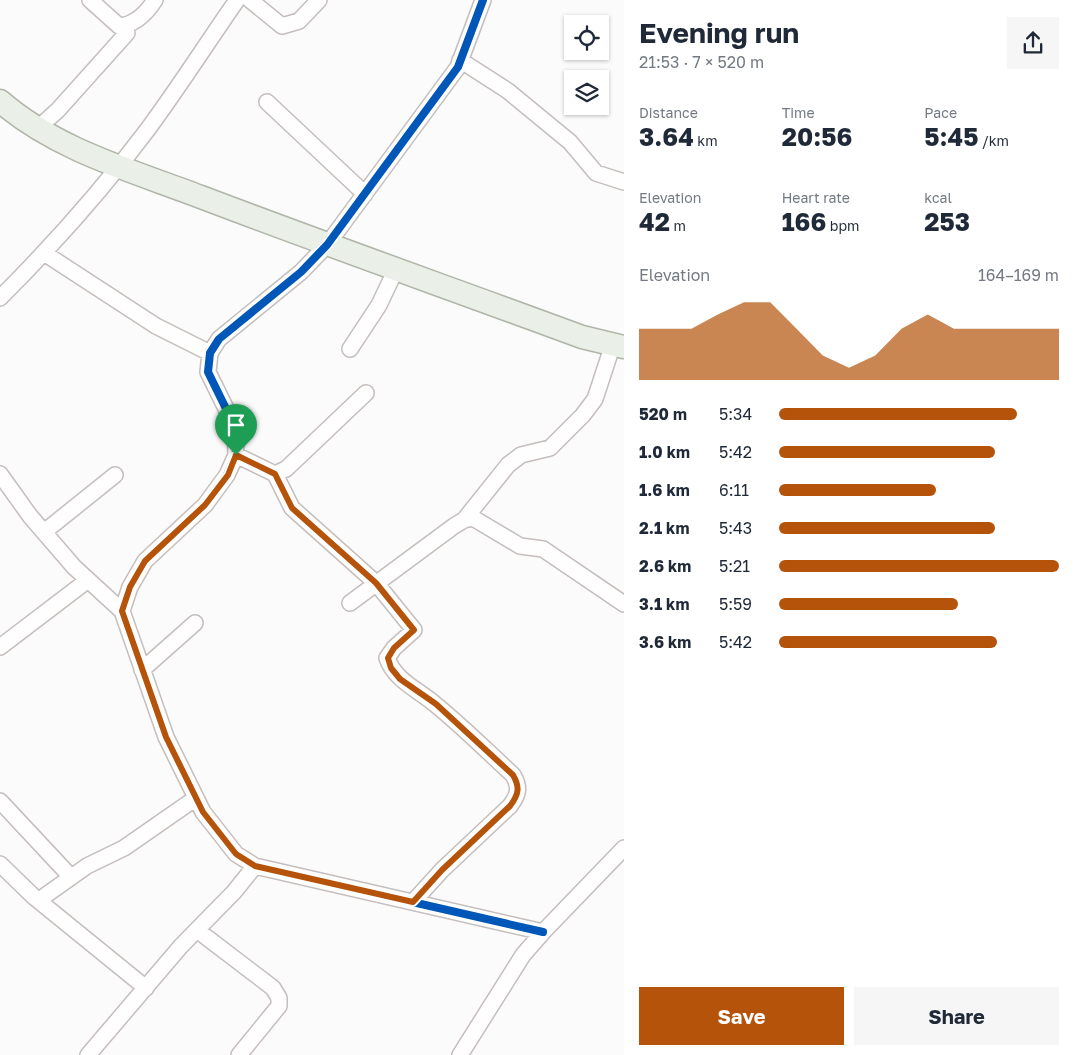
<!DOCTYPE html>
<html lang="en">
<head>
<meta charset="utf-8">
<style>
	:root { --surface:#fff; --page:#f6f6f7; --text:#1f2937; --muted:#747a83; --accent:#b45309 }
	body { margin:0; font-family:"Golos Text",sans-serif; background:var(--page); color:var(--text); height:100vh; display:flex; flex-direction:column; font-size:19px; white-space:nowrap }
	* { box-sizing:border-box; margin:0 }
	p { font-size:16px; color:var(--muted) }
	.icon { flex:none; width:28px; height:28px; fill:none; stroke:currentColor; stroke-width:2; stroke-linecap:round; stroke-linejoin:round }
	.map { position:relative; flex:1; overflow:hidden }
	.panel { display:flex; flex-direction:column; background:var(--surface); width:450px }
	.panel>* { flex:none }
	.buttons { position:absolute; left:564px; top:15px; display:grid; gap:10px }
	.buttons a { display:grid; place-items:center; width:45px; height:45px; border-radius:0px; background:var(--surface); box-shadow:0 1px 4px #0004; font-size:25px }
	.pin { position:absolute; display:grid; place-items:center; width:42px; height:42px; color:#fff; margin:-51px -21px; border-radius:50% 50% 50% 0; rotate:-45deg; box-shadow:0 0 5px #0007 }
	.pin .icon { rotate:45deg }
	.round { display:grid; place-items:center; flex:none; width:52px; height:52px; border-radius:0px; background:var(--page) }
	.headline { display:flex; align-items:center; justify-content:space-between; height:85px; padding:0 15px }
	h1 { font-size:28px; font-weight:700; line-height:38px }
	.figures { display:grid; grid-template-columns:repeat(3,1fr); gap:8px; height:85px; padding:5px 15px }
	.figures div { display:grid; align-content:center }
	.figures b { font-size:25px; font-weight:700 }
	.figures small { font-size:14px; font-weight:400 }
	.figures p { font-size:14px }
	.chart { height:140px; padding:10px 15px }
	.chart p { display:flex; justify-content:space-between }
	.chart svg { width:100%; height:90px; margin-top:5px; fill:var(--accent); opacity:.7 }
	.primary-button { display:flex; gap:10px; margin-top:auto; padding:10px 15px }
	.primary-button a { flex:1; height:58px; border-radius:0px; background:var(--accent); color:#fff; font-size:20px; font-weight:700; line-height:58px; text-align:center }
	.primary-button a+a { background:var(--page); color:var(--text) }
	ul { padding:0 15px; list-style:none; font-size:16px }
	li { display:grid; grid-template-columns:80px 60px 1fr; align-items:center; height:38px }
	li i { height:12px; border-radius:6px; background:var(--accent) }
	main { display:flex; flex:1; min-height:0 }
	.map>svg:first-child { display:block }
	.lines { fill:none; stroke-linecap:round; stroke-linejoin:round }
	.street-casing { stroke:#c5bebc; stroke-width:18 }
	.primary-casing { stroke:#afb6a8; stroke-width:25 }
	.street { stroke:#fefefe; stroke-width:15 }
	.primary { stroke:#eaefe7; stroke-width:22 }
	.cycleway-casing { stroke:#fff; stroke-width:11 }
	.cycleway { stroke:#0057b8; stroke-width:8 }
	.route-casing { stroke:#fff; stroke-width:10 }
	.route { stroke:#b45309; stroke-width:6 }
</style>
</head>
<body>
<main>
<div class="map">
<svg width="624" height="1055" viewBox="0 0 624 1055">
	<rect width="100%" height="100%" fill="#fbfbfb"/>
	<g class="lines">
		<defs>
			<path id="street" d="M90,0L119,26C135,25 146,14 155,0
				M250,0L282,26L299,21L319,0
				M483,0L458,67L327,245L301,272L219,339L210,353L208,372L235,427L236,455L227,475L205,505L145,561L130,587L122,611L166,737L203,812L236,854L255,866L543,932
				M460,60L508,91L570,142L596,173L624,182
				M267,102L365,194
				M38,128L58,110L127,33
				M44,253L156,326L210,353
				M0,298C53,245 103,189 148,129C179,87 207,43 237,0
				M350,349L379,305L396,269
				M236,455L275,474L286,469L366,393
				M0,474L30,516L74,567L122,611
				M275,474L292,508L376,583L414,630L394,648L387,658C395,681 419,690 436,705C463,727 488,752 513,775C520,787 519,794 510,806L442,870L413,902
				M464,520L508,465L521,455L550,448L583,415L595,399L613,344
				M44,532L115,475
				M350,603L454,526L464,520L473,518L520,546L543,549L624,604
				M0,647L88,580
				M142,670L195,623
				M0,801L71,877
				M0,864L34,897L146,988
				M39,900L87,866L124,848L196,798
				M197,930L273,988L279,998V1006L239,1055
				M88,1055L181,946L234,892L255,866
				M460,1055L523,955L543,932L624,848"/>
			<path id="primary" d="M0,101C56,150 133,171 201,197C327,245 455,290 582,337L624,347"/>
		</defs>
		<use href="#street" class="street-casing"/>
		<use href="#primary" class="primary-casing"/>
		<use href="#street" class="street"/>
		<use href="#primary" class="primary"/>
		<defs>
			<path id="cycleway" d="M483,0L458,67L327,245L301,272L219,339L210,353L208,372L235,427L236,455L227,475L205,505L145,561L130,587L122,611L166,737L203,812L236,854L255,866L543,932"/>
		</defs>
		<use href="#cycleway" class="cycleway-casing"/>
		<use href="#cycleway" class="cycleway"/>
	</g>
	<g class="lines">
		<defs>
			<path id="route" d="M236,455L275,474L292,508L376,583L414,630L394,648L388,658L391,668L400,679L436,704L513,775C520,787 519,794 510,806L442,870L413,902L255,866L236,854L203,812L166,737L122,611L130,587L145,561L205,505L228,475Z"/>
		</defs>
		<use href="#route" class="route-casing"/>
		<use href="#route" class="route"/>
	</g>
</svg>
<div class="buttons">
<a><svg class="icon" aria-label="locate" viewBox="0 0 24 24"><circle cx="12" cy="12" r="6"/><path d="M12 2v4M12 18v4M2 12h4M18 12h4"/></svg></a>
<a><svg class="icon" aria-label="layers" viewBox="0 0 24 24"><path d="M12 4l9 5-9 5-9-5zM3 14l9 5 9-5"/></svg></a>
</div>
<div class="pin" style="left:236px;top:455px;background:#1e9e55"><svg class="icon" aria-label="arrive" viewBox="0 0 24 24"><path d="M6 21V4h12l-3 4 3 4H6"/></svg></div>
</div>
<section class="panel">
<div class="headline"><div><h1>Evening run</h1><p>21:53 · 7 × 520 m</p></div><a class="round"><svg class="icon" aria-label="share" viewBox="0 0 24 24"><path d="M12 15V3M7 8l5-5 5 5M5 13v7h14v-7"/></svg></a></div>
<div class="figures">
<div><p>Distance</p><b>3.64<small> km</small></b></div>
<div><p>Time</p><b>20:56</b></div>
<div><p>Pace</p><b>5:45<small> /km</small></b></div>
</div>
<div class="figures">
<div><p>Elevation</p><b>42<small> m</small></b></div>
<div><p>Heart rate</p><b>166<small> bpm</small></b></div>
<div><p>kcal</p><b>253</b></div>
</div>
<div class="chart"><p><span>Elevation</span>164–169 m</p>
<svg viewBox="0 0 160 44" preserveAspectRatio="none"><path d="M0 44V19L10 19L20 19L30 12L40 6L50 6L60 19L70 32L80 38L90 32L100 19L110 12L120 19L130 19L140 19L150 19L160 19V44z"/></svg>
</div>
<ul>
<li><b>520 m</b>5:34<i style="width:85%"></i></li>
<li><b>1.0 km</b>5:42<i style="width:77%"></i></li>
<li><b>1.6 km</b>6:11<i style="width:56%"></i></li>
<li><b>2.1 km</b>5:43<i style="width:77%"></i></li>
<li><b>2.6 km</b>5:21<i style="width:100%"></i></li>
<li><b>3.1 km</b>5:59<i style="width:64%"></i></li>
<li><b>3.6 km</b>5:42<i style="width:78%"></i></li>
</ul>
<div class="primary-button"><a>Save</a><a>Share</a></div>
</section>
</main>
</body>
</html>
